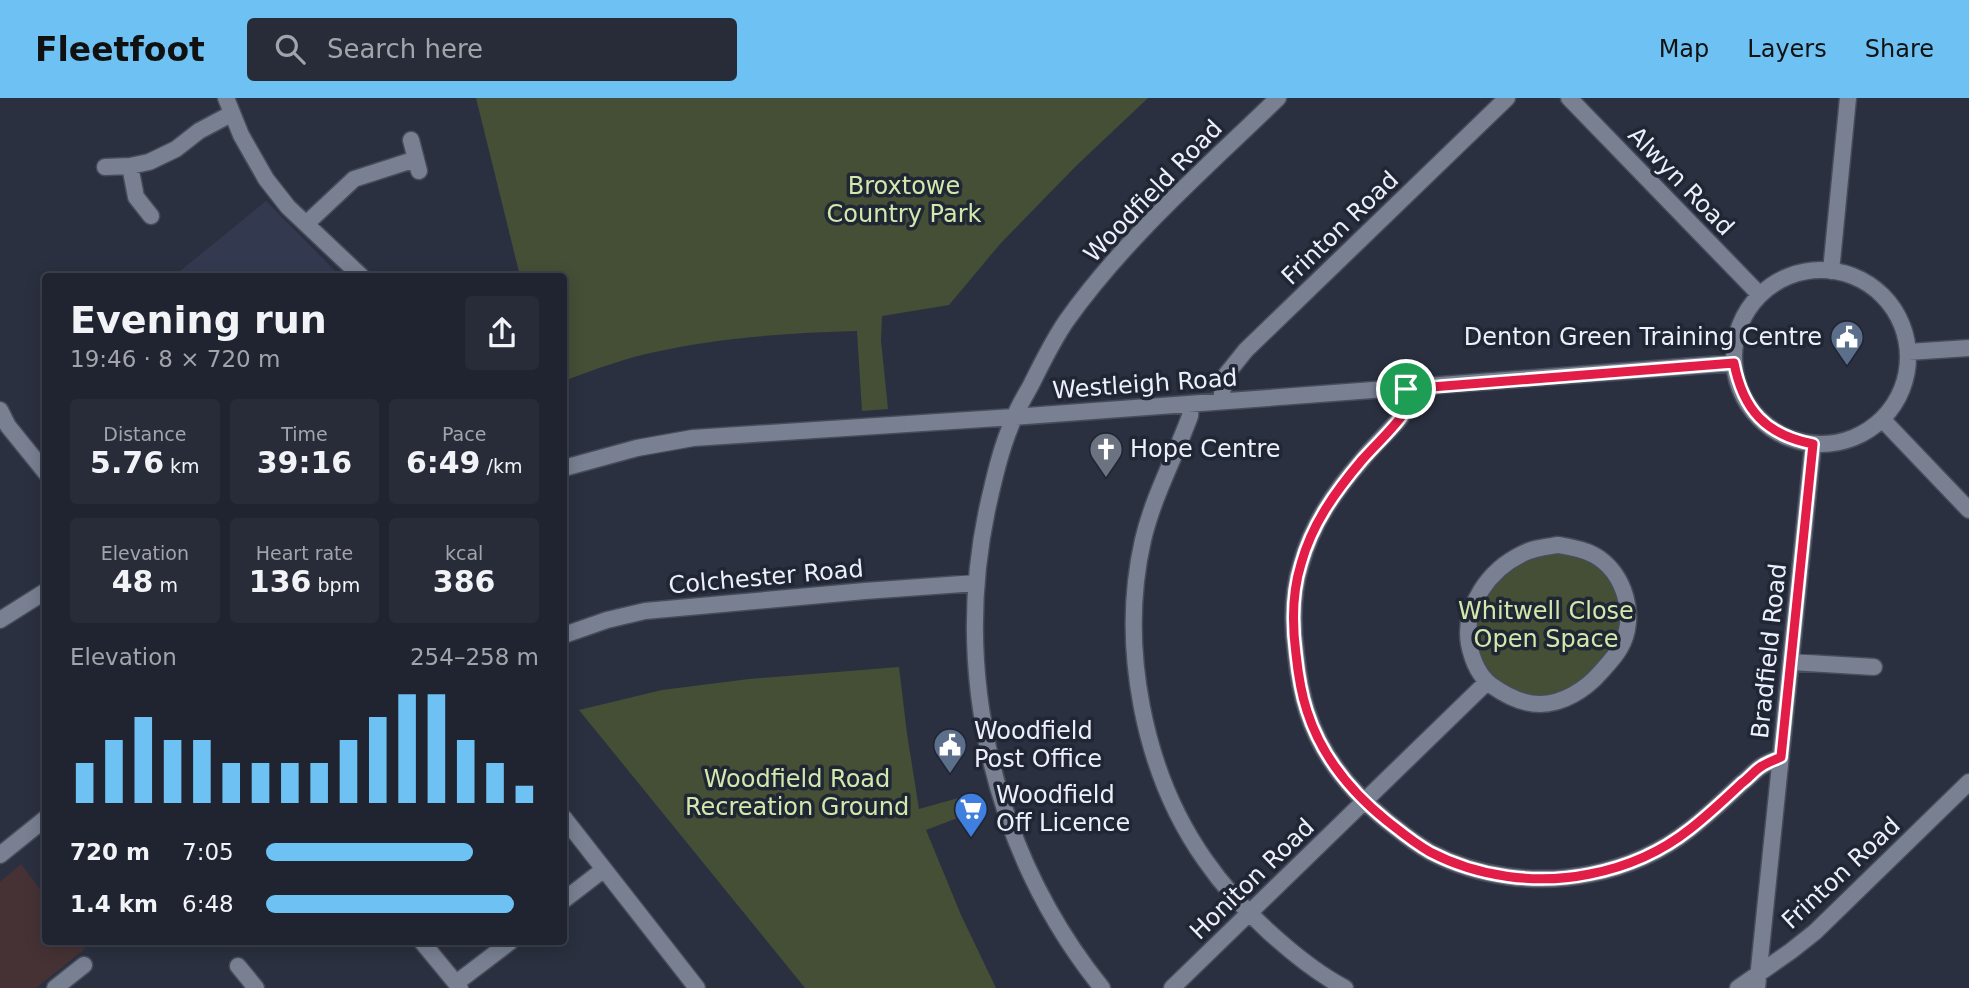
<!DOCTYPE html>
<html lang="en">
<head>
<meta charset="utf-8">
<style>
	:root { --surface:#202430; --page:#282c38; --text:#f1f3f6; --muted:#a2a4ab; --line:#3d414c; --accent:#6dc2f3 }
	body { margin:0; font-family:"DejaVu Sans",sans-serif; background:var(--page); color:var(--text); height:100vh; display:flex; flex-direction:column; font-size:26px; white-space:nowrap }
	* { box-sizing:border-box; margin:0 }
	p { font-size:23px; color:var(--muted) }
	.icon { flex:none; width:38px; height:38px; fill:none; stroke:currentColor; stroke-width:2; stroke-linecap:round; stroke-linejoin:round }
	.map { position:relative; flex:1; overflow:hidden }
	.sheet { position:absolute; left:42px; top:175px; width:525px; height:672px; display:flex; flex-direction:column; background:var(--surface); border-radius:7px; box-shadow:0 4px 18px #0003,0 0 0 2px var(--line) }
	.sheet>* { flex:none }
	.pin { position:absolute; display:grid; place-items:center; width:60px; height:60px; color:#fff; margin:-30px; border:4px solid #fff; border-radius:50%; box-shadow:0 2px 7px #0007 }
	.round { display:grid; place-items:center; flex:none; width:74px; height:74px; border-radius:7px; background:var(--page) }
	.summary { display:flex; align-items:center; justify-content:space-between; height:119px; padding:0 28px }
	h1 { font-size:38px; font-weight:800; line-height:52px }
	.stats { display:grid; grid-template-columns:repeat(3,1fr); gap:10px; height:119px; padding:7px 28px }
	.stats div { display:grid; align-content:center; border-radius:7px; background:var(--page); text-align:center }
	.stats b { font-size:30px; font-weight:800 }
	.stats small { font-size:19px; font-weight:400 }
	.stats p { font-size:19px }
	.chart { height:196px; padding:14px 28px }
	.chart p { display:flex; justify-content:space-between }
	.chart svg { width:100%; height:126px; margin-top:7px; stroke:var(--accent); stroke-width:6 }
	ul { padding:0 28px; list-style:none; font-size:23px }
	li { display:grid; grid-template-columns:112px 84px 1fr; align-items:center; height:52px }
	li i { height:18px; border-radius:9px; background:var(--accent) }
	header { display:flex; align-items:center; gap:42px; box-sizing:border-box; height:98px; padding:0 35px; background:var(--accent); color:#111 }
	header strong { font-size:33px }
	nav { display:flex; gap:38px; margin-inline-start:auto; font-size:24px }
	.search { width:490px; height:63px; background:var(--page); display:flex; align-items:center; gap:18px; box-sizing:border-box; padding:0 24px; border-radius:7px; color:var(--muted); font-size:26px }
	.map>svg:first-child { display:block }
	.commercial { fill:#463235 }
	.built { fill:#333a50 }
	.green { fill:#454f36 }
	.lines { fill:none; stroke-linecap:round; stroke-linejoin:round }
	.minor-casing { stroke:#474c59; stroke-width:19 }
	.minor { stroke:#798092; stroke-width:16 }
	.route-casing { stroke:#fff; stroke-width:14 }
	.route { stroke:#e11d48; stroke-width:9 }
	.labels { text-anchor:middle; stroke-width:7; stroke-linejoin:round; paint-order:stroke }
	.street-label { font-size:24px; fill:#edf0fb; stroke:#212635 }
	.park-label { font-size:24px; fill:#d1eaac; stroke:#212635 }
	.poi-label { font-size:24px; fill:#edf0fb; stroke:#212635; text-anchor:start }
</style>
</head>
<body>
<header>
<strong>Fleetfoot</strong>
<div class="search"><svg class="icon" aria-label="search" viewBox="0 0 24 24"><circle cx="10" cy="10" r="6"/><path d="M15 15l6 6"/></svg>Search here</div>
<nav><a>Map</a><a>Layers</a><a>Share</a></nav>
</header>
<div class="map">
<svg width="1969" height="890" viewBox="0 0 1969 890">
	<rect width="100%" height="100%" fill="#2b3040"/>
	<path class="commercial" d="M21,766L45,798L46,844H80L85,851L36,890H0V784Z"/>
	<path class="built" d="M266,103L340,178H174Z"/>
	<path class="green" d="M476,0H1148L1076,68L1000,146L949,207L882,218L881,243L888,311L862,313L857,233C789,235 722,239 655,254C625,260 593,272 564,283V178H520Z
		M1559,453C1571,456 1583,459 1594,465C1606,473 1614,485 1617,499C1620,510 1622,524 1618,536C1615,546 1608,554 1601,563C1579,590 1548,607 1513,591C1507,588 1500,587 1495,581C1464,547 1469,510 1502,479C1512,470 1525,460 1537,456C1544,454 1552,454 1559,453Z
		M899,569L907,636L919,711L962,699L968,716L926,732L961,817L996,890H805L579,612L662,592L749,581Z"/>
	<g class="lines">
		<defs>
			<path id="minor" d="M226,0L241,37L266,81L288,109L361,178
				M1569,0L1760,197
				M411,42L419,73
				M130,68L136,99L151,118
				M105,69L130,68L149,64L176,51L199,33L231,16
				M307,125L354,81L416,61
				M1734 259a87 87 0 1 1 174 0a87 87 0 1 1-174 0Z
				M1831,173L1848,0
				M1908,254L1969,250
				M1406,291L1404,314L1401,319C1389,334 1374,347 1362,362C1335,393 1312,426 1301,466C1292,495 1292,526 1296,556C1298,575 1301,595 1307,613C1321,657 1351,694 1387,723C1401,734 1414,745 1430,754C1478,779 1536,787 1590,776C1626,769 1661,754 1690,731C1708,717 1725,701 1742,685C1749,680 1755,672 1762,668C1768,664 1775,662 1781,659
				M1221,302L1225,278L1246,252L1507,0
				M1191,306L1190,318C1175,359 1153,399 1143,442C1119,547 1143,674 1205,762C1223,788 1245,812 1268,833C1292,855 1316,875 1345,890
				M0,312L8,328L46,375
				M1882,321L1969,412
				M564,370L637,350L693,340L1014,319L1734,265
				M1558,447C1570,449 1583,451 1594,457C1625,474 1638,520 1620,550C1615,559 1607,567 1600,575C1586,591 1563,606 1540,606C1523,606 1505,597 1491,587C1478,577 1472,561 1469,546C1463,508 1489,472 1522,456C1533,450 1545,449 1558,447Z
				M0,522L46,493
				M564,537L607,522L645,513L865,493L976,485
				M1791,564L1874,569
				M564,720L697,890
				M0,757L46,720
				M564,802L603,772
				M422,844L460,890
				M238,868L256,890
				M456,885L510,844
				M55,890L84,867
				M1102,890C995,757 952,579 987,412C994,381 1001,349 1014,320C1018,309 1025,298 1031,287C1042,265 1053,242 1067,222C1126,139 1205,71 1278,0
				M1172,890L1487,584
				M1738,890L1791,853L1815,834L1969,684
				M1757,890L1813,346"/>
		</defs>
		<use href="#minor" class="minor-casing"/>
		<use href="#minor" class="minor"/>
	</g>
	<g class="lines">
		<defs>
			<path id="route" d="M1734,265C1743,312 1766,337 1813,346L1781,659C1775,662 1768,664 1762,668C1755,672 1749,680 1742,685C1725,701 1708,717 1690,731C1661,754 1626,769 1590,776C1536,787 1478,779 1430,754C1414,745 1401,734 1387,723C1351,694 1321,657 1307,613C1301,595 1298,575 1296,556C1292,526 1292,495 1301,466C1312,426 1335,394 1362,362C1375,347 1389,335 1401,319L1404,314L1406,291Z"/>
		</defs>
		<use href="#route" class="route-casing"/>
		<use href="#route" class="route"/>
	</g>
	<defs>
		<symbol id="civic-pin" viewBox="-11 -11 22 30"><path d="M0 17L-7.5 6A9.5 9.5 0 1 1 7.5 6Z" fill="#5c6f8a" stroke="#212635"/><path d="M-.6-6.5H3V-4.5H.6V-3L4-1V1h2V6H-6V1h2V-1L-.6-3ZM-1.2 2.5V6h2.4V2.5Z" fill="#fff"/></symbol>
		<symbol id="church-pin" viewBox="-11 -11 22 30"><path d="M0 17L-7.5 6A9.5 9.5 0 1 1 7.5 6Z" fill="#6b7280" stroke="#212635"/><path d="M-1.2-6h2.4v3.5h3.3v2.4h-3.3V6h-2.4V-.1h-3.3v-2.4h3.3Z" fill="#fff"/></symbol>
		<symbol id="supermarket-pin" viewBox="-11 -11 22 30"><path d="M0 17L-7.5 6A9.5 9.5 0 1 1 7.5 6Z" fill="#3f7fe0" stroke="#212635"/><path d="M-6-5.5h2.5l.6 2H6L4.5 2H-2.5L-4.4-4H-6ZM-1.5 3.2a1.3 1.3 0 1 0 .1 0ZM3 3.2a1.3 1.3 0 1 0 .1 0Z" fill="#fff"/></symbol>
	</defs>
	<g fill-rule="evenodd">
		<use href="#civic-pin" x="1828" y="220" width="38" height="52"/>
		<use href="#church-pin" x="1087" y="332" width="38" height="52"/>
		<use href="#civic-pin" x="931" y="628" width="38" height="52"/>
		<use href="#supermarket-pin" x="952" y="692" width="38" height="52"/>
	</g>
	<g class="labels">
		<g class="street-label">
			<text transform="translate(1681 83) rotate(46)" y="8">Alwyn Road</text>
			<text transform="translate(1153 93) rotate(-46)" y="8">Woodfield Road</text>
			<text transform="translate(1340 130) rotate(-44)" y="8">Frinton Road</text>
			<text transform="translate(1145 286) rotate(-4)" y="8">Westleigh Road</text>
			<text transform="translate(766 479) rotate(-5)" y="8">Colchester Road</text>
			<text transform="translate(1769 553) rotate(-84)" y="8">Bradfield Road</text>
			<text transform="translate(1841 775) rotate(-43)" y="8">Frinton Road</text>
			<text transform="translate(1252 781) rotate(-44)" y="8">Honiton Road</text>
		</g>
		<g class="park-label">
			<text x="904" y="96">Broxtowe<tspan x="904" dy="28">Country Park</tspan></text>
			<text x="1546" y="521">Whitwell Close<tspan x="1546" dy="28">Open Space</tspan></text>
			<text x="797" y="689">Woodfield Road<tspan x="797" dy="28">Recreation Ground</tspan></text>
		</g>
		<g class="poi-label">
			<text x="1822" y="247" text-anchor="end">Denton Green Training Centre</text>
			<text x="1130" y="359">Hope Centre</text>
			<text x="974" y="641">Woodfield<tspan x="974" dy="28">Post Office</tspan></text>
			<text x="996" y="705">Woodfield<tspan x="996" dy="28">Off Licence</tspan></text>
		</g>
	</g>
</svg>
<div class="pin" style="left:1406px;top:291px;background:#1e9e55"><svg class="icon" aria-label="arrive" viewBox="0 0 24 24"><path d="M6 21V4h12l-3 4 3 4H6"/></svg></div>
<section class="sheet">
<div class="summary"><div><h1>Evening run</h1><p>19:46 · 8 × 720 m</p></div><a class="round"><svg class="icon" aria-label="share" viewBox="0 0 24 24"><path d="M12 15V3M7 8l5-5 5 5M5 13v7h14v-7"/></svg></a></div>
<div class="stats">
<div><p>Distance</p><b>5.76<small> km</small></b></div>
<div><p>Time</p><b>39:16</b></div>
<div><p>Pace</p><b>6:49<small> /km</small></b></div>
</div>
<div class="stats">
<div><p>Elevation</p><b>48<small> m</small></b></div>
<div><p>Heart rate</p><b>136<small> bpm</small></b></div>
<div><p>kcal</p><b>386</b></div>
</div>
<div class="chart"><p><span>Elevation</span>254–258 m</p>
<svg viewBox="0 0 160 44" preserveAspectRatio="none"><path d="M5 44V30M15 44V22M25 44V14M35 44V22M45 44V22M55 44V30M65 44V30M75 44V30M85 44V30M95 44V22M105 44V14M115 44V6M125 44V6M135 44V22M145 44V30M155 44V38"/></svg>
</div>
<ul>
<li><b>720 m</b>7:05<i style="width:76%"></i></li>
<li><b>1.4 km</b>6:48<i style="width:91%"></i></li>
</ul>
</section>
</div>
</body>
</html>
